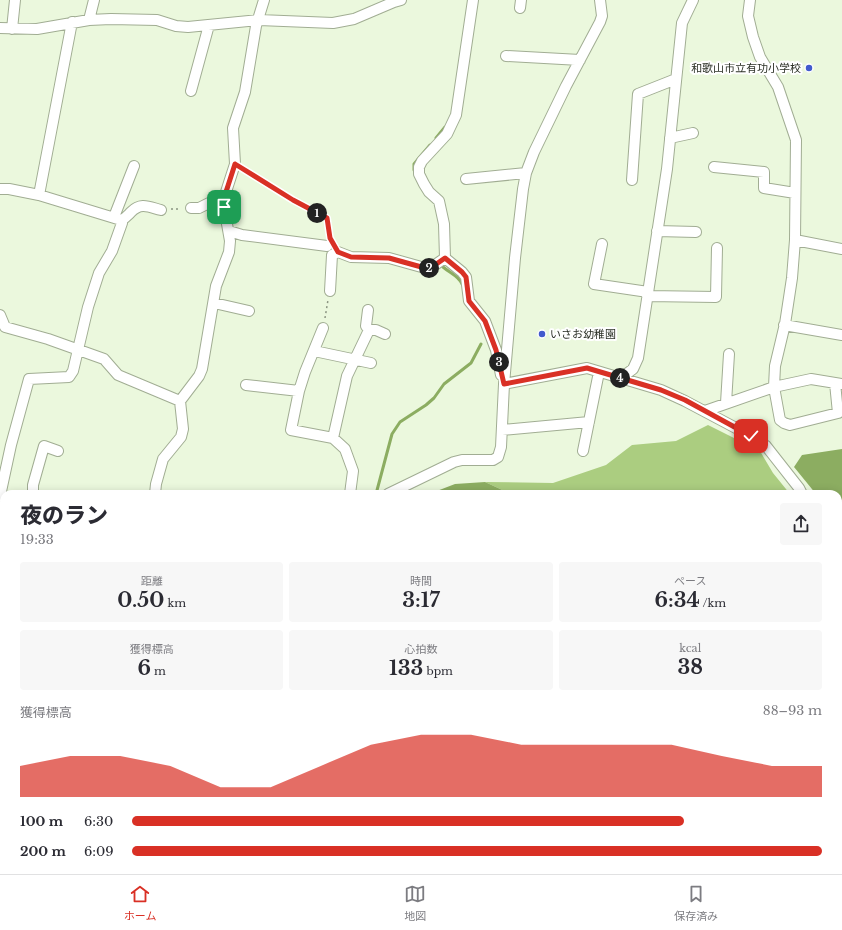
<!DOCTYPE html>
<html lang="ja">
<head>
<meta charset="utf-8">
<style>
	:root { --surface:#fff; --page:#f7f7f7; --text:#2b2b33; --muted:#7c7c81; --line:#e1e1e2; --accent:#d93025 }
	body { margin:0; font-family:"Libre Baskerville","Noto Sans JP",serif; background:var(--page); color:var(--text); height:100vh; display:flex; flex-direction:column; font-size:15px; white-space:nowrap }
	* { box-sizing:border-box; margin:0 }
	p { font-size:13px; color:var(--muted) }
	.icon { flex:none; width:22px; height:22px; fill:none; stroke:currentColor; stroke-width:2; stroke-linecap:round; stroke-linejoin:round }
	.map { position:relative; flex:1; overflow:hidden }
	.details { position:absolute; left:0px; top:490px; width:842px; height:384px; display:flex; flex-direction:column; background:var(--surface); border-radius:12px 12px 0 0; box-shadow:0 2px 10px #0003 }
	.details>* { flex:none }
	.pin { position:absolute; display:grid; place-items:center; width:34px; height:34px; color:#fff; margin:-17px; border-radius:8px; box-shadow:0 2px 6px #0006 }
	.km { position:absolute; width:20px; height:20px; margin:-10px; border-radius:50%; background:#222; color:#fff; font-size:11px; line-height:20px; text-align:center }
	.round { display:grid; place-items:center; flex:none; width:42px; height:42px; border-radius:4px; background:var(--page) }
	.head { display:flex; align-items:center; justify-content:space-between; height:68px; padding:0 20px }
	h1 { font-size:22px; font-weight:800; line-height:30px }
	.figures { display:grid; grid-template-columns:repeat(3,1fr); gap:6px; height:68px; padding:4px 20px }
	.figures div { display:grid; align-content:center; border-radius:4px; background:var(--page); text-align:center }
	.figures b { font-size:20px; font-weight:800 }
	.figures small { font-size:11px; font-weight:400 }
	.figures p { font-size:11px }
	.chart { height:112px; padding:8px 20px }
	.chart p { display:flex; justify-content:space-between }
	.chart svg { width:100%; height:72px; margin-top:4px; fill:var(--accent); opacity:.7 }
	ul { padding:0 20px; list-style:none; font-size:13px }
	li { display:grid; grid-template-columns:64px 48px 1fr; align-items:center; height:30px }
	li i { height:10px; border-radius:5px; background:var(--accent) }
	.tabs { display:flex; justify-content:space-around; align-items:center; height:56px; border-top:1px solid var(--line); background:var(--surface); font-size:11px; color:var(--muted) }
	.tabs a { display:grid; justify-items:center; gap:2px }
	.tabs .active { color:var(--accent) }
	.map>svg:first-child { display:block }
	.forest { fill:#abcd80 }
	.water { fill:#8cad61 }
	.lines { fill:none; stroke-linecap:round; stroke-linejoin:round }
	.stream { stroke:#8cad61; stroke-width:3 }
	.minor-casing { stroke:#a1ad93; stroke-width:12 }
	.path { stroke:#8b9481; stroke-width:1.5; stroke-dasharray:2 3; stroke-linecap:butt }
	.minor { stroke:#fff; stroke-width:10 }
	.route-casing { stroke:#fff; stroke-width:8 }
	.route { stroke:#d93025; stroke-width:5 }
	.poi-dot { fill:#425acd; stroke:#fff; stroke-width:1.5 }
	.labels { text-anchor:middle; stroke-width:4; stroke-linejoin:round; paint-order:stroke }
	.poi-label { font-size:11px; fill:#2b3026; stroke:#fff; text-anchor:end }
</style>
</head>
<body>
<div class="map">
<svg width="842" height="874" viewBox="0 0 842 874">
	<rect width="100%" height="100%" fill="#ebf8dd"/>
	<path class="forest" d="M708,425L760,451L773,473L790,494H511L485,482L553,483L606,465L632,445L676,441Z
		M838,739L842,761V775L838,777Z
		M300,870H334L330,874H301Z"/>
	<path class="water" d="M842,449V522L838,517V494H816L794,467L802,455Z
		M485,482L511,494H429L455,484Z
		M334,870H501L494,874H330Z"/>
	<g class="lines">
		<path class="stream" d="M436,138L445,127
			M414,170V164L430,145
			M443,267C450,273 459,276 462,284
			M376,494L392,434L400,422L426,405L434,398L444,384L471,363L481,344
			M3,605L4,612
			M0,642L4,632"/>
		<defs>
			<path id="minor" d="M473,0L456,115L447,134L422,161L419,167V174L424,184L429,192L439,201L444,224L445,258L462,272L466,277L469,301L485,321L496,350L501,375
				M520,8L521,0
				M89,20L94,0
				M0,28L37,29L89,20L111,19L157,20L176,26L188,27L259,20L333,23L354,19L394,2L401,0
				M12,29L15,0
				M506,56L580,60
				M191,91L209,25
				M670,138L693,133
				M714,167L764,172V188L795,193
				M466,179L526,173
				M632,180L638,94L676,79
				M0,189H9L39,195L121,220C126,218 128,215 131,212C141,202 149,207 161,210
				M39,195L72,22
				M191,208H199L225,195
				M114,217L134,166
				M229,231L242,235L327,246
				M657,231L696,232
				M795,240L842,249
				M602,244L594,284L648,292
				M330,291L332,255L338,252L351,257L389,258L425,268L432,267L445,258
				M647,296L716,297L717,248
				M214,303L249,311
				M368,310L366,326L369,330H376L385,334
				M0,315L5,327L48,339L104,359L118,375L180,401
				M784,325L842,335
				M323,328L305,372L299,391L291,430L333,438L345,449L353,471L350,494
				M319,352L371,363
				M621,378L633,369L638,358L667,169L682,23L693,0
				M835,383L838,413L790,425L784,423L780,420L774,387L811,379L842,384
				M504,384L587,368L661,390L685,401L751,436L766,446L799,488L802,494
				M246,385L299,391
				M726,403L729,354
				M705,411L774,387L775,366L785,324L792,278L795,240L796,140L778,87L760,57L753,37L748,16L750,0
				M502,430L589,422
				M333,438L347,376L369,330
				M583,451L599,372
				M33,494V485L44,446L58,451
				M155,494L156,484L163,459L181,437L183,429L180,401L199,376L202,369L216,286L229,252L230,241L224,207L225,195L235,164L233,128L245,92L256,26L264,0
				M388,494L454,462L462,460H493L498,457L501,447L504,384L515,258L523,189L526,173L534,152L566,86L600,22L602,16L600,0
				M0,496L11,445L29,379L69,377L73,371L88,307L99,273L112,251L122,223L121,220
				M838,538L842,539
				M838,789L842,788
				M0,840L4,838
				M641,870L642,874
				M697,870L699,874
				M178,874L179,870
				M208,874L209,870
				M268,874L269,870
				M654,874L665,870
				M789,874V870"/>
		</defs>
		<use href="#minor" class="minor-casing"/>
		<path class="path" d="M243,169L293,200L327,218L330,236
			M171,209H181
			M325,318L328,300
			M0,569L4,571"/>
		<use href="#minor" class="minor"/>
	</g>
	<g class="lines">
		<defs>
			<path id="route" d="M224,207L225,195L235,164L293,200L327,218L330,238L338,252L351,257L389,258L425,268L432,267L445,258L462,272L466,277L469,301L485,321L496,350L504,384L587,368L661,390L685,400L751,436"/>
		</defs>
		<use href="#route" class="route-casing"/>
		<use href="#route" class="route"/>
	</g>
	<g class="poi-dot">
		<circle cx="809" cy="68" r="4"/>
		<circle cx="542" cy="334" r="4"/>
	</g>
	<g class="labels">
		<g class="poi-label">
			<text x="801" y="72">和歌山市立有功小学校</text>
			<text x="550" y="338" text-anchor="start">いさお幼稚園</text>
		</g>
	</g>
</svg>
<div class="pin" style="left:224px;top:207px;background:#1e9e55"><svg class="icon" aria-label="arrive" viewBox="0 0 24 24"><path d="M6 21V4h12l-3 4 3 4H6"/></svg></div>
<div class="pin" style="left:751px;top:436px;background:#d93025"><svg class="icon" aria-label="check" viewBox="0 0 24 24"><path d="M5 12l5 5 9-10"/></svg></div>
<b class="km" style="left:317px;top:213px">1</b>
<b class="km" style="left:429px;top:268px">2</b>
<b class="km" style="left:499px;top:362px">3</b>
<b class="km" style="left:620px;top:378px">4</b>
<section class="details">
<div class="head"><div><h1>夜のラン</h1><p>19:33</p></div><a class="round"><svg class="icon" aria-label="share" viewBox="0 0 24 24"><path d="M12 15V3M7 8l5-5 5 5M5 13v7h14v-7"/></svg></a></div>
<div class="figures">
<div><p>距離</p><b>0.50<small> km</small></b></div>
<div><p>時間</p><b>3:17</b></div>
<div><p>ペース</p><b>6:34<small> /km</small></b></div>
</div>
<div class="figures">
<div><p>獲得標高</p><b>6<small> m</small></b></div>
<div><p>心拍数</p><b>133<small> bpm</small></b></div>
<div><p>kcal</p><b>38</b></div>
</div>
<div class="chart"><p><span>獲得標高</span>88–93 m</p>
<svg viewBox="0 0 160 44" preserveAspectRatio="none"><path d="M0 44V25L10 19L20 19L30 25L40 38L50 38L60 25L70 12L80 6L90 6L100 12L110 12L120 12L130 12L140 19L150 25L160 25V44z"/></svg>
</div>
<ul>
<li><b>100 m</b>6:30<i style="width:80%"></i></li>
<li><b>200 m</b>6:09<i style="width:100%"></i></li>
</ul>
</section>
</div>
<nav class="tabs">
<a class="active"><svg class="icon" aria-label="home" viewBox="0 0 24 24"><path d="M3 11l9-7 9 7M6 9v11h12V9"/></svg>ホーム</a>
<a><svg class="icon" aria-label="map" viewBox="0 0 24 24"><path d="M3 6l6-2 6 2 6-2v14l-6 2-6-2-6 2zM9 4v14M15 6v14"/></svg>地図</a>
<a><svg class="icon" aria-label="saved" viewBox="0 0 24 24"><path d="M7 4h10v16l-5-4-5 4z"/></svg>保存済み</a>
</nav>
</body>
</html>
